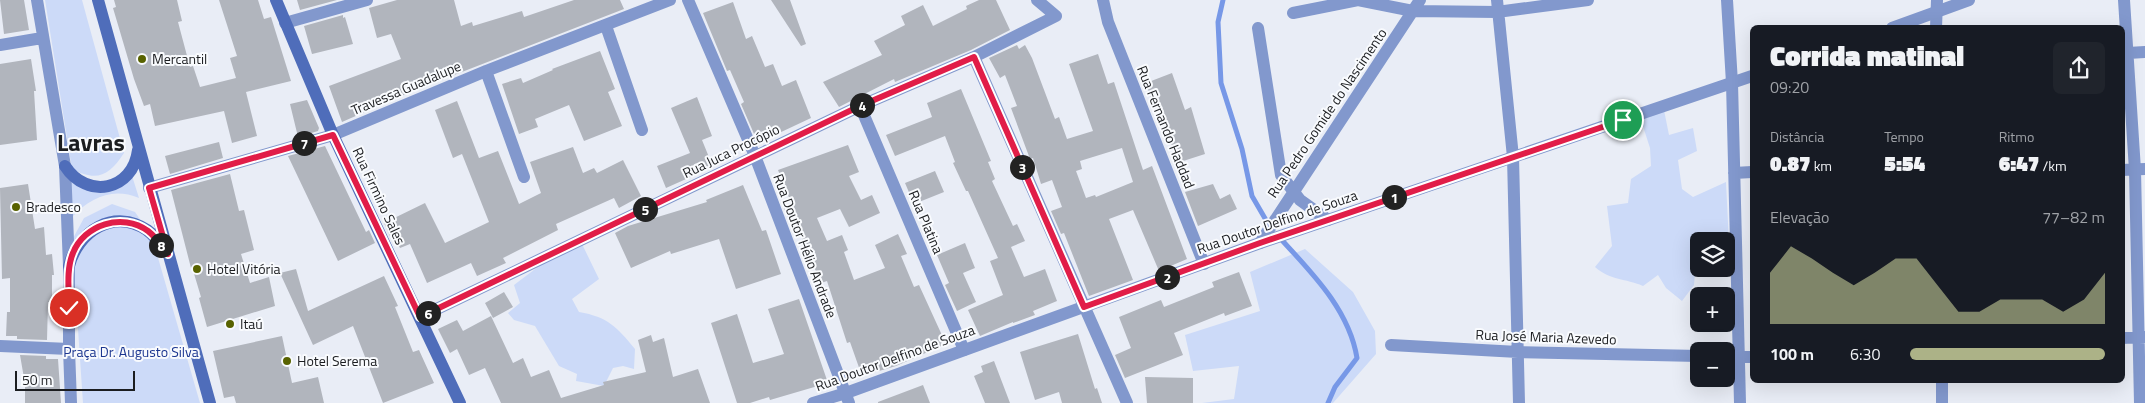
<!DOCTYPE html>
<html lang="pt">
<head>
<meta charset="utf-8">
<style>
	:root { --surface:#171b24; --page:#20242c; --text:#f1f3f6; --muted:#9ea1a6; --accent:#acb287 }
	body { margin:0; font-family:"Titillium Web",sans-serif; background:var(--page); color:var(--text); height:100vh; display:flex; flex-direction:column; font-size:19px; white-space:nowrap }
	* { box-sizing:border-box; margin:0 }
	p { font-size:16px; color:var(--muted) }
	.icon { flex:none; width:28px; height:28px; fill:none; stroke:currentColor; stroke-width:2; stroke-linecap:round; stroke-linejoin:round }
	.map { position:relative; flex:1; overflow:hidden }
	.panel { position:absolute; left:1750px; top:25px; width:375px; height:358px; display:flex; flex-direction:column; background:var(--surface); border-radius:8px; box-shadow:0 5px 20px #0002 }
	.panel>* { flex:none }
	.fabs { position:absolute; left:1690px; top:232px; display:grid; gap:10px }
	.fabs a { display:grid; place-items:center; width:45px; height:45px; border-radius:8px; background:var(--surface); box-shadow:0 5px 20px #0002; font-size:25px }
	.scale { position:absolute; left:15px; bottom:12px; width:120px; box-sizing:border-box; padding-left:5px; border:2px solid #1b1d20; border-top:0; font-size:14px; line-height:18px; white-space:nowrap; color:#1b1d20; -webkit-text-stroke:4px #f9fbfe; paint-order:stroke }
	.pin { position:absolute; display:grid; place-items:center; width:42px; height:42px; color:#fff; margin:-21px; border:2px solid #fff; border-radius:50%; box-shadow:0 1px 5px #0007 }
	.km { position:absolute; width:25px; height:25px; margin:-12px; border-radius:50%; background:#222; color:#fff; font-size:14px; line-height:25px; text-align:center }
	.round { display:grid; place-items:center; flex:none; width:52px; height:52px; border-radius:8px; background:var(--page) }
	.head { display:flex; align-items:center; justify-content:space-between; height:85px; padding:0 20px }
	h1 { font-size:28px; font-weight:800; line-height:38px }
	.figures { display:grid; grid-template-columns:repeat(3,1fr); gap:8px; height:85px; padding:5px 20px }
	.figures div { display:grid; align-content:center }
	.figures b { font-size:21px; font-weight:800 }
	.figures small { font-size:14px; font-weight:400 }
	.figures p { font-size:14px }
	.chart { height:140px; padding:10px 20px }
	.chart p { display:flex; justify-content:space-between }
	.chart svg { width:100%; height:90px; margin-top:5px; fill:var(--accent); opacity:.7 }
	ul { padding:0 20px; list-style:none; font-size:16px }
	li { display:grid; grid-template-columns:80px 60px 1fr; align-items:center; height:38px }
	li i { height:12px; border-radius:6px; background:var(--accent) }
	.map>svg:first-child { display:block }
	.green { fill:#ccdaf8 }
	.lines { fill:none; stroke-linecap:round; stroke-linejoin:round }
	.stream { stroke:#7798e7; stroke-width:5 }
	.building { fill:#b1b5bd; fill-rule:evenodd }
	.minor { stroke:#8298cd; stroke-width:12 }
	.tertiary { stroke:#8298cd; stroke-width:12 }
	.secondary { stroke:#4f6dba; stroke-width:12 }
	.route-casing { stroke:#fff; stroke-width:10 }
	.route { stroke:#e11d48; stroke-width:6 }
	.poi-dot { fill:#586200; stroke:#f9fbfe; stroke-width:2 }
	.labels { text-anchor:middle; stroke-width:4; stroke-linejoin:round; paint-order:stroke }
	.poi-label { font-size:14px; fill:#1b1d20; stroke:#f9fbfe; text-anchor:start }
	.street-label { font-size:14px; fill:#1b1d20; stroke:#f9fbfe }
	.park-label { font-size:14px; fill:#1b3690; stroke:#f9fbfe }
	.town-label { font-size:24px; font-weight:bold; fill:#1b1d20; stroke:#f9fbfe }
</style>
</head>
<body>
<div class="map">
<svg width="2145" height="403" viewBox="0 0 2145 403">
	<rect width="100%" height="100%" fill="#e9edf6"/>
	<path class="green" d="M45,0H82L124,153C109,176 97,182 72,169Z
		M1664,110L1669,135L1693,128L1697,151L1678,160L1682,189L1693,197L1726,182L1730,264H1726V241H1699V260H1696L1694,285L1682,301L1666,288L1658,275L1643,286C1625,278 1611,281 1595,267L1612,246L1607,206L1628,203L1631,179L1651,166L1650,148L1640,117Z
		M128,163L139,198C113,187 91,197 72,217L69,181L93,189L122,175Z
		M112,204L135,212L152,237L200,403H83L72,240L84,218Z
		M582,244L599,279L572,299L579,312C608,317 617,327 635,349L634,369L623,366L613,368L604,386L576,381L577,374L559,366L535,326L514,320L508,313L520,303L514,285L547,260Z
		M1305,249L1353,292L1375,331L1376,354L1333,403H1202L1234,399L1239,366L1193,371L1185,335L1260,311L1250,272Z"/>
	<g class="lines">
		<path class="stream" d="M1223,0L1218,22L1221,83L1242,149L1252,196L1270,227
			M1279,237C1311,272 1349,309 1357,358L1335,387L1328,403"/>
	</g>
	<path class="building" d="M0,0H24L29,30L4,34Z
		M114,0H177L182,21L178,22L190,67L193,66L200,87L236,78L230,58L237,56L219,0H258L264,19L271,17L291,81L246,92L257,136L232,143L224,111L155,126L150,104L144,106L134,79L113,8L116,7Z
		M297,0H337L300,10Z
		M397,0H454L461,26L472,22L473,26L522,11L524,17L574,0H620L624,9L408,93L342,122L329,86L401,59L391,34L377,38L369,8Z
		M771,0H790L806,44L801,46Z
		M979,0H996L1010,30L971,50L895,82L894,79L839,107L823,82L882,55L874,41L905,25L901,16L923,5L933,26L967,9L966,6Z
		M733,2L746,39L752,36L765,67L773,64L782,86L796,80L811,118L758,143L741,104L744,102L730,70L727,71L703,13Z
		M343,15V18L345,17L353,44L312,54L304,26Z
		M1017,45L1019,49L1025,45L1032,58L1055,119L1059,117L1067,139L1093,131L1069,64L1098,54L1108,84L1114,82L1143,170L1152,166L1187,259L1159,271L1133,210L1109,219L1133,280L1089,296L1064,233L1061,234L1051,211L1062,207L1052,180L1041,184L1033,158L1030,159L1011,108L1017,106L1005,75L1000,78L989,58ZM1122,148L1133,182L1096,197L1095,195L1086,198L1076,171L1082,169L1080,161Z
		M600,51L615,89L608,92L622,126L584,141L569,105L535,119L538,127L519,134L502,84L521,78L523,83L553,70L552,69Z
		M31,59L36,91H34L37,140L0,145V64Z
		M1172,73L1185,110L1191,107L1205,154L1177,163L1170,140L1165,142L1146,83Z
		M961,89L991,161L988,162L995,179L992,181L1013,226L1017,224L1025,241L1011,247L1024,277L1045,269L1057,301L1033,311L1035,315L1013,323V322L980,336L968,310L1003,295L990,261L998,258L968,191H966L953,163L955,162L945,136L895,156L886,135L932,117L927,103Z
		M697,97L712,136L702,140L713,167L666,188L657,166L690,153L671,108Z
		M307,100L319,128L318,131L298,137L290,104Z
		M457,101L479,158L498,151L519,204L541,193L530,162L573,147L583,173L594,168L597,173L623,160L641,196L619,208L614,198L556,224L558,230L503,258L506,263L477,276L471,263L427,283L410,244L400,248L393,234L390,236L384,223L425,203L445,243L489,222L462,154L453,158L435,110Z
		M219,142L223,158L170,174L165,156Z
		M848,145L859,172L849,176L861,200L872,195L880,213L849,227L840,209L817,218L827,241L842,235L848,250L844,252L854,280L885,268L875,245L898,234L907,254L901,256L914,287L919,285L946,344L896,366L862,376L850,342L847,343L827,281L821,283L797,227L792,229L784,208L792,205L778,170Z
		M325,146L366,232L369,230L375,243L338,261L288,156Z
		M935,171L944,192L914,204L905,183Z
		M230,174L239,211L244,210L254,250L241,254L250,283L269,277L275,306L207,327L199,298L201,297L192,267L191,268L171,190Z
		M28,184L35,229L44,227L46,255L52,254L54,275H52V302H48L47,340L17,339V336H6L7,312H10V278L2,279L0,188Z
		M1213,184L1220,199L1230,194L1237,209L1198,226L1185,192Z
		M743,185L762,231L766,230L781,274L736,289L719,239L671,254L670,251L631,268L615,233L628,226L707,202L706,200Z
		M965,243L975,268L963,273L976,302L957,311L945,285L949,283L937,255Z
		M296,269L308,311L384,276L398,306L395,307L413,352L419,350L434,383L383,403L353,326L313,345L280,273Z
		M1239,272L1252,306L1225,316L1224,313L1174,333L1183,355L1125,378L1115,355L1131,348L1119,317L1161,300L1164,307L1214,287L1212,282Z
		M504,292L513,307L493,318L485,303Z
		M799,299L828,383L770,400L769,397L750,403H737L711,323L737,314L753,363L784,354L768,309Z
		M491,316L513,363L523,358L531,377L549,370L561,398L604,385L603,382L646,372L638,340L651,335L653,342L664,338L673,377L698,369L710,403H501L485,368L469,375L457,349L450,353L438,329L457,320L463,331Z
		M1078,334L1095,389L1097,388L1102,403H1062L1059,392L1035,400L1020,352Z
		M282,336L292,383L318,377L324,403H236L234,396L224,398L213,351Z
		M20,355L46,356V359H58L61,403H25V384Z
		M994,361L1010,403H985L974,376L983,372L981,366Z
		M1145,377L1193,378V403H1147Z
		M923,385L930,403H878V402Z"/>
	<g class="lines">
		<path class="minor" d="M688,0L755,156L849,403
			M1103,0L1108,22L1204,264
			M1497,0L1513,157L1519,403
			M1727,0L1732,83L1740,403
			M2124,0L2135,170L2140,403
			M1293,13L1358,0L1413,11L1497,12L1588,0
			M285,23L367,0
			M606,26L642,130
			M1258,28L1281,175L1300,200L1328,220
			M1936,28L1937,0
			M2128,53L2145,52
			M974,57L1127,403
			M486,71L524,177
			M860,106L964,350
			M2122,170L2145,169
			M1734,173L1752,172
			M149,188L333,135L486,71L670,0
			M1260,243L1420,0
			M420,317L860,106L974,57L1056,16L1037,0
			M2122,338L2145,337
			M1391,345L1518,352L1699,356
			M0,346L69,349
			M1726,357H1752
			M1942,403V380"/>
		<path class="tertiary" d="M37,0L65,166L69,266V349L71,403
			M1892,28L1969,0
			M0,45L42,38
			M813,403L846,393L1260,243L1752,76"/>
		<path class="secondary" d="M98,0L210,403
			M276,0L333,135L460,403
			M65,166C87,200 133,191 138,150
			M69,266C78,231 114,208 147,230C154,235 160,243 165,250"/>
	</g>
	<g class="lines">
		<defs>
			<path id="route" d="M69,308C69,291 66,269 73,253C84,225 122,212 148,231C156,237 162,246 168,254L149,188L333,135L420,317L860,106L974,57L1084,307L1260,243L1623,120"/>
		</defs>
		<use href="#route" class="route-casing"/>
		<use href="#route" class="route"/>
	</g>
	<g class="poi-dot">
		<circle cx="142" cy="59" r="5"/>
		<circle cx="16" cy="207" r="5"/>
		<circle cx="197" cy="269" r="5"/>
		<circle cx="230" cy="324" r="5"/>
		<circle cx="287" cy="361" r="5"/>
	</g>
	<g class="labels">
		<g class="poi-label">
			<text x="152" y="64">Mercantil</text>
			<text x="26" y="212">Bradesco</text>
			<text x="207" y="274">Hotel Vitória</text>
			<text x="240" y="329">Itaú</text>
			<text x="297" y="366">Hotel Serema</text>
		</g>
		<g class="street-label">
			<text transform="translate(406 88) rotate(-23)" y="5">Travessa Guadalupe</text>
			<text transform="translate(1327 113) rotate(-56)" y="5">Rua Pedro Gomide do Nascimento</text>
			<text transform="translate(1166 127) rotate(68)" y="5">Rua Fernando Haddad</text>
			<text transform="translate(731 151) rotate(-26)" y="5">Rua Juca Procópio</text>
			<text transform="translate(379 196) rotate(65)" y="5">Rua Firmino Sales</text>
			<text transform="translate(926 222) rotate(67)" y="5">Rua Platina</text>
			<text transform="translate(1277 222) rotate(-19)" y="5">Rua Doutor Delfino de Souza</text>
			<text transform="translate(805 246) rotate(69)" y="5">Rua Doutor Hélio Andrade</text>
			<text transform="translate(1546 337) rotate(2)" y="5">Rua José Maria Azevedo</text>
			<text transform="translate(895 358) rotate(-20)" y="5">Rua Doutor Delfino de Souza</text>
		</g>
		<g class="park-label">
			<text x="131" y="357">Praça Dr. Augusto Silva</text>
		</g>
		<g class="town-label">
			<text x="91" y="151">Lavras</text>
		</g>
	</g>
</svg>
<div class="fabs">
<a><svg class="icon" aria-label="layers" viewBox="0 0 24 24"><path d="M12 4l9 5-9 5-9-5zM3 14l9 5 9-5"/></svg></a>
<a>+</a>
<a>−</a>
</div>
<div class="scale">50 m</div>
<div class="pin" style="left:1623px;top:120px;background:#1e9e55"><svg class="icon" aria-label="arrive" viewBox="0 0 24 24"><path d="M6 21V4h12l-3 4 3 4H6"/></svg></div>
<div class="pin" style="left:69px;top:308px;background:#d93025"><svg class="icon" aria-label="check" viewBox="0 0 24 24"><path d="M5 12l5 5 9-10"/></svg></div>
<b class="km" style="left:1394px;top:197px">1</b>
<b class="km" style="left:1167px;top:277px">2</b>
<b class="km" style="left:1022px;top:167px">3</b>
<b class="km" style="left:862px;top:105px">4</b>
<b class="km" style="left:645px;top:209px">5</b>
<b class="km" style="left:428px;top:313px">6</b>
<b class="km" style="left:304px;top:143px">7</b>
<b class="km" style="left:161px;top:245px">8</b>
<section class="panel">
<div class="head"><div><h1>Corrida matinal</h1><p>09:20</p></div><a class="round"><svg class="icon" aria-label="share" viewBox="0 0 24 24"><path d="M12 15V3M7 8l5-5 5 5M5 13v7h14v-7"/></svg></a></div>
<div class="figures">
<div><p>Distância</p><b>0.87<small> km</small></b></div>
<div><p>Tempo</p><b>5:54</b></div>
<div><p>Ritmo</p><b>6:47<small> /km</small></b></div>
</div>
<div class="chart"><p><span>Elevação</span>77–82 m</p>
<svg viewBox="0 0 160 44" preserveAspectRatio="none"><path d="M0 44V19L10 6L20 12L30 19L40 25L50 19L60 12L70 12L80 25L90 38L100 38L110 32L120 32L130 32L140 38L150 32L160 19V44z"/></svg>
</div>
<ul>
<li><b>100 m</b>6:30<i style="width:100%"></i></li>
</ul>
</section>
</div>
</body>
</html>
